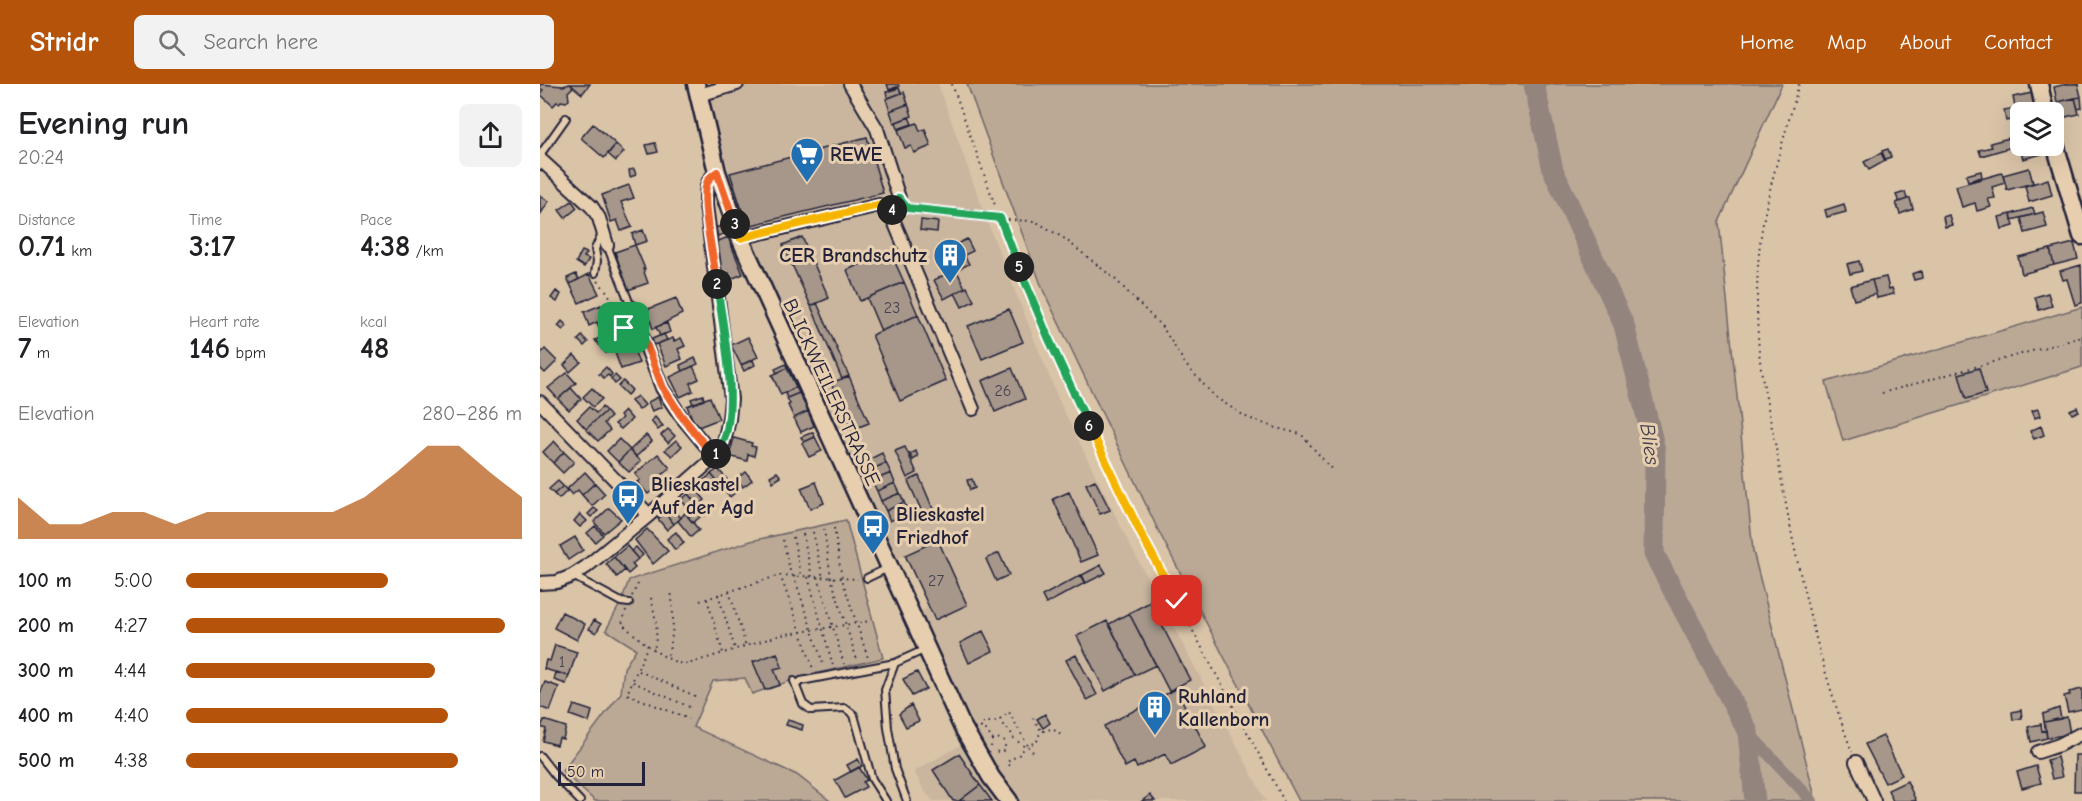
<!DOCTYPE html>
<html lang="en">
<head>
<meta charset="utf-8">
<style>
	:root { --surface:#fff; --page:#f2f2f2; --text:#202124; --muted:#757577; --accent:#b45309 }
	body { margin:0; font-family:"Comic Neue",sans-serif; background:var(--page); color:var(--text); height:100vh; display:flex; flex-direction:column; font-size:22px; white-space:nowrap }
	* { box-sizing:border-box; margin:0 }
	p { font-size:20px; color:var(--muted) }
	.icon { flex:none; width:33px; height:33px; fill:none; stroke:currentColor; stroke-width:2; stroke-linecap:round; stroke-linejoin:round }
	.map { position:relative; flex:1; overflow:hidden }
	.side { display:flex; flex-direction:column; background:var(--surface); width:540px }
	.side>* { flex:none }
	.buttons { position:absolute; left:1470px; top:18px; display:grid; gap:12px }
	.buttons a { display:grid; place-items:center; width:54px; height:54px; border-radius:9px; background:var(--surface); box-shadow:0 6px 24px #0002; font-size:30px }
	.scale { position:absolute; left:18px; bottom:15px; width:87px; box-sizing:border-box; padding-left:6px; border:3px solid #22223b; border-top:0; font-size:16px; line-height:21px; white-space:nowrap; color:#22223b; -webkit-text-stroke:4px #e6ceaf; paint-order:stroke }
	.pin { position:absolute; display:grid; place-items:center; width:51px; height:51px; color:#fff; margin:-26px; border-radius:12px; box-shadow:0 3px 9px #0006 }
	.km { position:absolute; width:30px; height:30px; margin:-15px; border-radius:50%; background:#222; color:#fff; font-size:16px; line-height:30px; text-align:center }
	.round { display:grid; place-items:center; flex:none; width:63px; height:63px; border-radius:9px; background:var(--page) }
	.head { display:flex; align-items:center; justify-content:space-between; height:102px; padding:0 18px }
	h1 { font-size:33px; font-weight:800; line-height:45px }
	.metrics { display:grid; grid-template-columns:repeat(3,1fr); gap:9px; height:102px; padding:6px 18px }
	.metrics div { display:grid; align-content:center }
	.metrics b { font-size:30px; font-weight:800 }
	.metrics small { font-size:16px; font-weight:400 }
	.metrics p { font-size:16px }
	.chart { height:168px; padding:12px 18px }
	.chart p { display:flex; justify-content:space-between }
	.chart svg { width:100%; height:108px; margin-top:6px; fill:var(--accent); opacity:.7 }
	ul { padding:0 18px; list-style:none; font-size:20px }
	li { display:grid; grid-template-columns:96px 72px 1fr; align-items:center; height:45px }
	li i { height:15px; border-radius:8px; background:var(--accent) }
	header { display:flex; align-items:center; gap:36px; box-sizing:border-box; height:84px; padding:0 30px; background:var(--accent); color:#fff }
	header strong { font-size:28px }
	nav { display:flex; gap:33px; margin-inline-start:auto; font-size:21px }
	.search { width:420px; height:54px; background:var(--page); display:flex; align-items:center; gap:15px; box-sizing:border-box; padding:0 21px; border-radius:9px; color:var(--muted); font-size:22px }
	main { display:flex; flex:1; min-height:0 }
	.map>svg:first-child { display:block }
	.built { fill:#cab69f }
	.green { fill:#bba996; stroke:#6e6668; stroke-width:1.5 }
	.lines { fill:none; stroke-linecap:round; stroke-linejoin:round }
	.canal { stroke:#93857e; stroke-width:12 }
	.river { stroke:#93857e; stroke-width:21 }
	.building { fill:#a6978a; stroke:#22223b; stroke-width:1.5 }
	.lane-casing { stroke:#22223b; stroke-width:10 }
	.street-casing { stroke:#22223b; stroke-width:16 }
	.secondary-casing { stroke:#22223b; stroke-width:21 }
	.path { stroke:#22223b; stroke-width:2; stroke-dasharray:1.5 4.5; stroke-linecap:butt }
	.lane { stroke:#e6ceaf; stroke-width:6 }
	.street { stroke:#e6ceaf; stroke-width:12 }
	.secondary { stroke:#e6ceaf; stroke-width:16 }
	.split-1-casing { stroke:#fff; stroke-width:12 }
	.split-2-casing { stroke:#fff; stroke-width:12 }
	.split-3-casing { stroke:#fff; stroke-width:12 }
	.split-4-casing { stroke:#fff; stroke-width:12 }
	.split-5-casing { stroke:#fff; stroke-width:12 }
	.split-6-casing { stroke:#fff; stroke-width:12 }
	.split-7-casing { stroke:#fff; stroke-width:12 }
	.split-1 { stroke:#f0652b; stroke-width:8 }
	.split-2 { stroke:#22a559; stroke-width:8 }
	.split-3 { stroke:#f0652b; stroke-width:8 }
	.split-4 { stroke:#f5b400; stroke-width:8 }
	.split-5 { stroke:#22a559; stroke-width:8 }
	.split-6 { stroke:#22a559; stroke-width:8 }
	.split-7 { stroke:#f5b400; stroke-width:8 }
	.labels { text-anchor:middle; stroke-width:6; stroke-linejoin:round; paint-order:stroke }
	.number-label { font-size:16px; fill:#433f4f }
	.poi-label { font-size:20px; font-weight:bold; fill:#22223b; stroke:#e6ceaf; text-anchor:start }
	.street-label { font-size:20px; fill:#22223b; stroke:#e6ceaf }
	.water-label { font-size:21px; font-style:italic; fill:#44404f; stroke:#e6ceaf }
</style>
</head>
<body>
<header>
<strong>Stridr</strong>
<div class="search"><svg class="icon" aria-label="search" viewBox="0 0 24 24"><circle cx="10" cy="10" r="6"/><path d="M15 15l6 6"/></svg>Search here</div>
<nav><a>Home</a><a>Map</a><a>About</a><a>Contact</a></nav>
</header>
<main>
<section class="side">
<div class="head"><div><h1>Evening run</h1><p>20:24</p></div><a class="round"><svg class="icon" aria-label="share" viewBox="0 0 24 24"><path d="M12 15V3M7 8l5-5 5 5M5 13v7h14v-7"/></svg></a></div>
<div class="metrics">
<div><p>Distance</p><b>0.71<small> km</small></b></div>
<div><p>Time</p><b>3:17</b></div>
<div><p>Pace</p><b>4:38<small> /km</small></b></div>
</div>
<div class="metrics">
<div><p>Elevation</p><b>7<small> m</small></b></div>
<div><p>Heart rate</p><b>146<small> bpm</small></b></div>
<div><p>kcal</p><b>48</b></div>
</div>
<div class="chart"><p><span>Elevation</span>280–286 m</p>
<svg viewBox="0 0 160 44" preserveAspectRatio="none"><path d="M0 44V27L10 38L20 38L30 33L40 33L50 38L60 33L70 33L80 33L90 33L100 33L110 27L120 17L130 6L140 6L150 17L160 27V44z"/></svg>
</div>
<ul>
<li><b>100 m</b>5:00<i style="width:60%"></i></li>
<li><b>200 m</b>4:27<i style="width:95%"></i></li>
<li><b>300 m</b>4:44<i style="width:74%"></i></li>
<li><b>400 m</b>4:40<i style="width:78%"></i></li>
<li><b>500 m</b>4:38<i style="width:81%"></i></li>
</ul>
</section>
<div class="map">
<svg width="1542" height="717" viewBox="0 0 1542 717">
	<rect width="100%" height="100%" fill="#dac4a8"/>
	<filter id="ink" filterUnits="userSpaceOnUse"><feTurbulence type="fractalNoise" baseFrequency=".0167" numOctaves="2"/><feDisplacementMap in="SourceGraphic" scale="12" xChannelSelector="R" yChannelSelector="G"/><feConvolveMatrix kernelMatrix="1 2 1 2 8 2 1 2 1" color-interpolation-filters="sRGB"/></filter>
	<g filter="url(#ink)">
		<path class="built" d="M165,0H398L447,137L520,319L589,459L726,717H393L385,708L374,687L439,651L378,529L389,523L366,471L354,476L219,177L194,106Z"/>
		<path class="green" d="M427,0H1242L1179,138L1213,467L1276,717H759L619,448L503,206Z
			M1542,223V283L1303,357L1286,298Z
			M306,436L343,574L261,593L212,610L205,594L173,597L153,643L257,691L290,717H55L22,687L81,609L84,584L96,565L66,546L81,518L89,496L211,457Z"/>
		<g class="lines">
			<path class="canal" d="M1208,648L1272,717"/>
			<path class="river" d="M994,0L1013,86L1084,241L1115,366L1114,470L1208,648L1215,717"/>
		</g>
		<path class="building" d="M0,0L23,2L30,0L33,3L28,8L29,16L26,18L21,17L19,19L17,18L13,22L0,10L3,6L0,4Z
			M30,0H50L42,10Z
			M347,0H358L359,2L349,6Z
			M1527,0H1538L1541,13L1517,18L1514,3Z
			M359,4L361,9L348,14L346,8Z
			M364,8L368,20L350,27L346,15Z
			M1492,9L1496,28H1480V32L1477,33L1473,13Z
			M1541,13L1542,24L1538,25L1535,14Z
			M1535,14L1539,30L1521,34L1517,18Z
			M368,20L372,32L354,39L350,27Z
			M1475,24L1477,35L1466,37L1464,26Z
			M369,33L372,40L358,45L356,38Z
			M377,39L380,47L385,45L391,62L374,69L371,62L365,64L358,46Z
			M53,40L76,60L64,74L41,54Z
			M1480,43V61H1479L1475,44Z
			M1477,52L1479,61L1441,72L1439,66L1452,63L1450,59Z
			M327,53L343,109L207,142L190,89Z
			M115,59L118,68L109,70L106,61Z
			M76,60L84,68L76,77L68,70Z
			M1479,61L1499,62L1502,70L1483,75Z
			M1348,65L1351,73L1345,75L1342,67Z
			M1341,69L1345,77L1329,86L1324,78Z
			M1489,84L1493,99L1467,106L1463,91Z
			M94,85L96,91L90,93L89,86Z
			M1441,87L1442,93L1428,97L1426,91Z
			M1462,89L1465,99L1452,103L1455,114L1448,115L1451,123L1437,127L1435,119L1422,123L1416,102Z
			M1508,95L1512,111L1489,118L1485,102Z
			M89,101L94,114L81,118L92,143L81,147L77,136L71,138L62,111Z
			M1365,108L1367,115L1359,118L1356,111Z
			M0,112L9,117L0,131Z
			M1370,114L1373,125L1360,130L1356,119Z
			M32,117L37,124L25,134L19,126Z
			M1304,120L1306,128L1287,133L1285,126Z
			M1493,124L1495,130L1472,136L1471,130Z
			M1503,128L1507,143L1485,149L1481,134Z
			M1471,130L1474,142L1462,145L1459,133Z
			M1409,131L1412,141L1405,143L1403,133Z
			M381,136L398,138L397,148L380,146Z
			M184,141L187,149L178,152L175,144Z
			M103,146L107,157L95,161L92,150Z
			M188,153L203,190L191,195L189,189L180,191L176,162H177L176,158Z
			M262,153L289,214L271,222L243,161Z
			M427,155L433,167L412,177L406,165Z
			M1534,159L1538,175L1514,181L1510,165Z
			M95,161L105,185H103L108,199L88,206L75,168Z
			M356,165L360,173L354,176L364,198L320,217L307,186Z
			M1510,165L1514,181L1482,190L1478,173Z
			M42,167L47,169L44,173L49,175L44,183L36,178Z
			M424,171L429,180L419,185L414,176Z
			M1319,177L1322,187L1310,190L1307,180Z
			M1541,181L1542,219L1535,221L1527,195L1523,196L1520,187Z
			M416,185L425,204L404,215L394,196Z
			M1381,187L1382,194L1374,196L1372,190Z
			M36,190L39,195L30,200L27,194Z
			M49,190L59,210L39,219L30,200Z
			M1346,193L1349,205L1352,204L1354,210L1337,214L1332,196Z
			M1332,196L1336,210L1314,216L1310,202Z
			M364,198L378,231L341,247L327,214Z
			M427,203L434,217L422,223L415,209Z
			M16,207L21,210L17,218L11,214Z
			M1508,209L1512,222L1499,226L1495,213Z
			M136,214L142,230L113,245L106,226Z
			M277,219L309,292L302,295L271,222Z
			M61,221L70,242L60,246L57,238L49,242L44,228Z
			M469,225L483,258L442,275L428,242Z
			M378,231L406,297L360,317L332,251Z
			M22,237L27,242L23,246L18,242Z
			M127,239L130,248L120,252L116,243Z
			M124,250L127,256L114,261L112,255Z
			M85,251L87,256L90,255L99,279L81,285L74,266L66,269L59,261Z
			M42,252L48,258L44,262L38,256Z
			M65,252L70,257L59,261L55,256Z
			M208,253L218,273L201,281L191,261Z
			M133,254L134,257L141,254L145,262L138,265L142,275L126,282L117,260Z
			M5,265L17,277L5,289L0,284V270Z
			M34,271L41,278L30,288L24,281Z
			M155,274L158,280L143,287L140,281Z
			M213,276L215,281L204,287L201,281Z
			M246,280L247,284L237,289L235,285Z
			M153,282L159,295L150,299L153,307L140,313L130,293Z
			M66,283L72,290L70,293L68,291L64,294L59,290Z
			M247,284L256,303L241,311L232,291Z
			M472,284L485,315L455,328L442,297Z
			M1439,284L1446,309L1426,315L1419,290Z
			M27,289L36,299L18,315L8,304Z
			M75,291L80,296L75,300L71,295Z
			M309,292L329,339L311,346L291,299Z
			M83,297L92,306L87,311L78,302Z
			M256,303L259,309L247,314L245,309Z
			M31,304L41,315L29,326L18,315Z
			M52,304L62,315L53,323L43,313Z
			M259,309L268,327L254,334L248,321L250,320L247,314Z
			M163,311L164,316L153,320L151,315Z
			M97,312L105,321L99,326L91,317Z
			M118,313L122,323L112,327L108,318Z
			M170,313L179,335L156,344L147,322Z
			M49,323L56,329L62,323L66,327L46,345L37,335Z
			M1537,323L1539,327L1532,330L1530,326Z
			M1498,325L1500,332L1495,334L1492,327Z
			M66,327L71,333L64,339L70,346L58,357L46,345Z
			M85,327L92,335L81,345L75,340L82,334L80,332Z
			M268,327L274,342L261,348L254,334Z
			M115,333L123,342L118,346L111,337Z
			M1501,342L1504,351L1494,355L1490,347Z
			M128,345L135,352L128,359L121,351Z
			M273,348L275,353L264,358L261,353Z
			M106,351L112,357L96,373L90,366Z
			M275,353L282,367L269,373L262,359Z
			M194,354L212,359L211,362L216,363L214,372L208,370L207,377L189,372Z
			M79,355L90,366L78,378L67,367Z
			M136,356L142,362L132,372L125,366Z
			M14,357L24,368L13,379L3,368Z
			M365,363L377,389L367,394L355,367Z
			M90,366L101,377L89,388L78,378Z
			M376,367L378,373L373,376L370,370Z
			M24,368L34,378L23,389L13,379Z
			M342,369L346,379L328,387L324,378Z
			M118,370L130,384L122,391L125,395L108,410L97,398L100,396L95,390Z
			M346,379L351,389L332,397L328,387Z
			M178,385L197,407L190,413L171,390Z
			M45,388L55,399L42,411L38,406L32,411L27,405Z
			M206,388L212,396L203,403L197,394Z
			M237,388L241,393L233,398L230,392Z
			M351,389L355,399L337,407L332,397Z
			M171,390L181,402L174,408L164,396Z
			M379,392L393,425L383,430L368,397Z
			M432,395L435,404L430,406L427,396Z
			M555,396L570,426L560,430L546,400Z
			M18,397L23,402L14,410L9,405Z
			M276,398L284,419L270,425L261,404Z
			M55,399L65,410L52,422L42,411Z
			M355,399L360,409L341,417L337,407Z
			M23,402L27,407L19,415L14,410Z
			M155,404L165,416L158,422L148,410Z
			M529,408L558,471L541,478L513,415Z
			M360,409L364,418L346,427L341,417Z
			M148,410L158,422L151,427L141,416Z
			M364,418L368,428L350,437L346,427Z
			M165,421L170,427L164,432L159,426Z
			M132,423L141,434L134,440L125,429Z
			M54,424L58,427L51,433L48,430Z
			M69,424L81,435L64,449L54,438Z
			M155,427L160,433L153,439L148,433Z
			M125,429L134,440L127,446L118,435Z
			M145,429L159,446L151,453L138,437Z
			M40,430L47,437L40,443L34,437Z
			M55,442L63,451L55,458L47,449Z
			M107,445L128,467L113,480L95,456Z
			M136,448L144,459L135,466L127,455Z
			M35,453L43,466L28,476L20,462Z
			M398,456L427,521L395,536L365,471Z
			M87,462L98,475L92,480L95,484L88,490L74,473Z
			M96,463L103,471L98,475L91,467Z
			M459,469L469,491L456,497L446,475Z
			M74,473L85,486L77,493L66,480Z
			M561,481L566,489L546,499L542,491Z
			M541,491L545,499L506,520L502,512Z
			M610,518L650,596L629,607L589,529Z
			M22,528L45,540L37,556L14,544Z
			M589,529L616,581L595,591L569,540Z
			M54,536L61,540L56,549L49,545Z
			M567,537L595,591L565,607L537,552Z
			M443,547L453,567L429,579L420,559Z
			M15,561L37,568L29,592L4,585L6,576L10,577Z
			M237,569L242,583L234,585L240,601L225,606L213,578Z
			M536,571L557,611L547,616L526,576Z
			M16,588L29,592L26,600L14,596Z
			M377,588L386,605L372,612L363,595Z
			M5,598L19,603L10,627L0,623V610Z
			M636,605L666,663L631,681L625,670L597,684L594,678L585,683L564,642Z
			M1542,605V625L1528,628L1524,612L1530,611L1529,608Z
			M34,621L52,627L49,638L30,631Z
			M371,621L379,637L366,643L359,630Z
			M1519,624L1521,635L1504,638L1503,630Z
			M1481,626L1482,634L1473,636L1472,628Z
			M505,630L510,639L503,644L497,635Z
			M1527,633L1530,650L1507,654L1504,638Z
			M4,636L26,643L23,655L19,654L17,661L3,657L6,645L1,643Z
			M248,636L263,641L262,646L246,641Z
			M1501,640L1502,647L1506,646L1507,654L1491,658L1488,643Z
			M1343,652L1362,691L1345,699L1325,660Z
			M419,670L440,701L419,717H413L393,686Z
			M1535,671H1542V707H1534Z
			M1517,673L1522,693L1512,695L1507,676Z
			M318,675L322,682L311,688L307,681Z
			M1496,682L1501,699L1482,704L1477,688Z
			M319,683L327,696L323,698L326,703L305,714L295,696Z
			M1367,697L1376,717H1353L1348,706Z
			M440,701L452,717H419Z
			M610,711L615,717H602Z"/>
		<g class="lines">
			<defs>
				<path id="lane" d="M2,77V68L26,34
					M359,114L367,124L460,134
					M67,161L91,223
					M55,189L57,177L55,165L63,147
					M33,492L81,518L89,519
					M327,494L348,484
					M355,579L345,606L348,644L355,685L367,717
					M254,597L263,620L271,626L305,624L314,631L332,695L346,717
					M256,601L261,597L355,579L386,565
					M0,672L15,691L40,717"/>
				<path id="street" d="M310,0L337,45L359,114L350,128
					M159,11L197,0
					M0,79L2,77L52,123L59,134L67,161
					M200,154L339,121L350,128L433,325
					M91,223L122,304L140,331L175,373
					M84,244L98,239
					M0,318L109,431
					M0,499L17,498L32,492L46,483L109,431L175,373L184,358L189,335L191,315L166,121C166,106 165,97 177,88
					M1498,668L1519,661L1542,649
					M1316,678L1334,717"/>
				<path id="secondary" d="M156,0L177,88L200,154L421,640L451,693L469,717
					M1499,0L1505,28
					M1514,57L1542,152"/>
			</defs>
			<use href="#lane" class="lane-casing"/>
			<use href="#street" class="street-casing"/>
			<use href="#secondary" class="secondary-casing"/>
			<path class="path" d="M412,0L456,124
				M1259,0C1246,48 1230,96 1222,145C1216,183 1216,228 1219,267C1222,301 1231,336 1237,370C1254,471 1276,571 1312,668
				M468,136L495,137L525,155L576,196L623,244L646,281L675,313L706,333L736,344L761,350L793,387
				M462,140L508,253L601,450L744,717
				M58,197L68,209L77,226L80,228
				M1342,309L1542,253
				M294,444L302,495L328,574
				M284,445L291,494L317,576
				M273,448L283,494
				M263,450L272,493
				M253,453L261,492
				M243,456L251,491
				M240,491L261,548L273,585
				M254,492L284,583
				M268,493L293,582
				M278,493L304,580
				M189,507L206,562
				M178,510L195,565
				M92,512L98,500
				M111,514C115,532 119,547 114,565
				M167,515L183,569
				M160,517L240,491L318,495
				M86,526L82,540C96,552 129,582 148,580L241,551L330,537
				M108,561L87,610L149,635
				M128,571C134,547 134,531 131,506
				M99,587L157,613
				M93,598L152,624
				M493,634L502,648
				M460,635L469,628L488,662L485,663
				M452,655L457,654L465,657V666L460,668L454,667
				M451,663L452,655L446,646L441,644V640C448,637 453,639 460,635L462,640L471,648L472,653L485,663L480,670L467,678L470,682
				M493,668L488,662L497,657L498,652L505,646L513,645L522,652"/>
			<use href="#lane" class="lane"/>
			<use href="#street" class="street"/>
			<use href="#secondary" class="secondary"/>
		</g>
	</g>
	<g class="lines" filter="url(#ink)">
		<defs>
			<path id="split-1" d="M84,244L98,239L123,304L140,330L174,373L176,370"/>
			<path id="split-2" d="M176,370C204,337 182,241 177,200"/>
			<path id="split-3" d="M177,200C174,178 162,122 166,102C168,95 171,92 177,88L195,140"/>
			<path id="split-4" d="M195,140L200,154L339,121L351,128L352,126"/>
			<path id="split-5" d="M352,126L359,114L367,124L460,134L479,183"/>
			<path id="split-6" d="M479,183L508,253L549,342"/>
			<path id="split-7" d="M549,342L601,450L637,517"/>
		</defs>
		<use href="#split-1" class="split-1-casing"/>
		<use href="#split-2" class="split-2-casing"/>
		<use href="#split-3" class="split-3-casing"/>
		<use href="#split-4" class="split-4-casing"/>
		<use href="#split-5" class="split-5-casing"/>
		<use href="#split-6" class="split-6-casing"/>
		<use href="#split-7" class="split-7-casing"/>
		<use href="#split-1" class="split-1"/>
		<use href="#split-2" class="split-2"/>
		<use href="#split-3" class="split-3"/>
		<use href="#split-4" class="split-4"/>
		<use href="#split-5" class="split-5"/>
		<use href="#split-6" class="split-6"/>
		<use href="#split-7" class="split-7"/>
	</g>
	<defs>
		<symbol id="supermarket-pin" viewBox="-11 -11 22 30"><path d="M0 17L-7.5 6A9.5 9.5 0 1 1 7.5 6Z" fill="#1f6fb2" stroke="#e6ceaf"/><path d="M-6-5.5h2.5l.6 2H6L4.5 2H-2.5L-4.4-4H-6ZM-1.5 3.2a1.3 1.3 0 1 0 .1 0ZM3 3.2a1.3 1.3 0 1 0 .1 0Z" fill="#fff"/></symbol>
		<symbol id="building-pin" viewBox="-11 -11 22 30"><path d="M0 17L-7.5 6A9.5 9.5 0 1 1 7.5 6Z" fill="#1f6fb2" stroke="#e6ceaf"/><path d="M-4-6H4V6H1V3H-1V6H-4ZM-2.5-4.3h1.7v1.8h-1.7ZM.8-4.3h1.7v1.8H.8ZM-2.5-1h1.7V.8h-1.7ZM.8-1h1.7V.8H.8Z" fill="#fff"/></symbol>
		<symbol id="bus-pin" viewBox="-11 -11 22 30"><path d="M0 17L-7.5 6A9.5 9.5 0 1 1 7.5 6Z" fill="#1f6fb2" stroke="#e6ceaf"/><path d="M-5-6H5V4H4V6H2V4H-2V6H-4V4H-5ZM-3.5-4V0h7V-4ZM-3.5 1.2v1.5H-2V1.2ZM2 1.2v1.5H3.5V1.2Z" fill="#fff"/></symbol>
	</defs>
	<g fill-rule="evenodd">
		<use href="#supermarket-pin" x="248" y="51" width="38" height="52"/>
		<use href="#building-pin" x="391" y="152" width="38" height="52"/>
		<use href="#bus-pin" x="69" y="393" width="38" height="52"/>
		<use href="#bus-pin" x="314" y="423" width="38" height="52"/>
		<use href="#building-pin" x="596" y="604" width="38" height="52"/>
	</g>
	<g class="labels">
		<g class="number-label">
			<text x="352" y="229">23</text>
			<text x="463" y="312">26</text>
			<text x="396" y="502">27</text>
			<text x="22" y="583">1</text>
		</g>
		<g class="poi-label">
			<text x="290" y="77">REWE</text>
			<text x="387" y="178" text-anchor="end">CER Brandschutz</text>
			<text x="111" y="407">Blieskastel<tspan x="111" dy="23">Auf der Agd</tspan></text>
			<text x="356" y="437">Blieskastel<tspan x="356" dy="23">Friedhof</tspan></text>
			<text x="638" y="619">Ruhland<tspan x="638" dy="23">Kallenborn</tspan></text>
		</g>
		<g class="street-label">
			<text transform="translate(292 308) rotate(65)" y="7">BLICKWEILERSTRASSE</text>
		</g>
		<g class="water-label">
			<text transform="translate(1110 360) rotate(82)" y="7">Blies</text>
		</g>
	</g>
</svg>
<div class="buttons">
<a><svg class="icon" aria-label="layers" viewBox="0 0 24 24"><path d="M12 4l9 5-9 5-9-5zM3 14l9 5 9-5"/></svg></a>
</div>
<div class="scale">50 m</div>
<div class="pin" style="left:84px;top:244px;background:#1e9e55"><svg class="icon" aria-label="arrive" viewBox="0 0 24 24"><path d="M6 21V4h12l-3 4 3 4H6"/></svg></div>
<div class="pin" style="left:637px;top:517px;background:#d93025"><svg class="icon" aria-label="check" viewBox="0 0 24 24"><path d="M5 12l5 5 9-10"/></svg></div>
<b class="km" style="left:176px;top:370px">1</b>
<b class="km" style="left:177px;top:200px">2</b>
<b class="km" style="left:195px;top:140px">3</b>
<b class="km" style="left:352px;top:126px">4</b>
<b class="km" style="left:479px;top:183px">5</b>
<b class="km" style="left:549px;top:342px">6</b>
</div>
</main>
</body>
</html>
